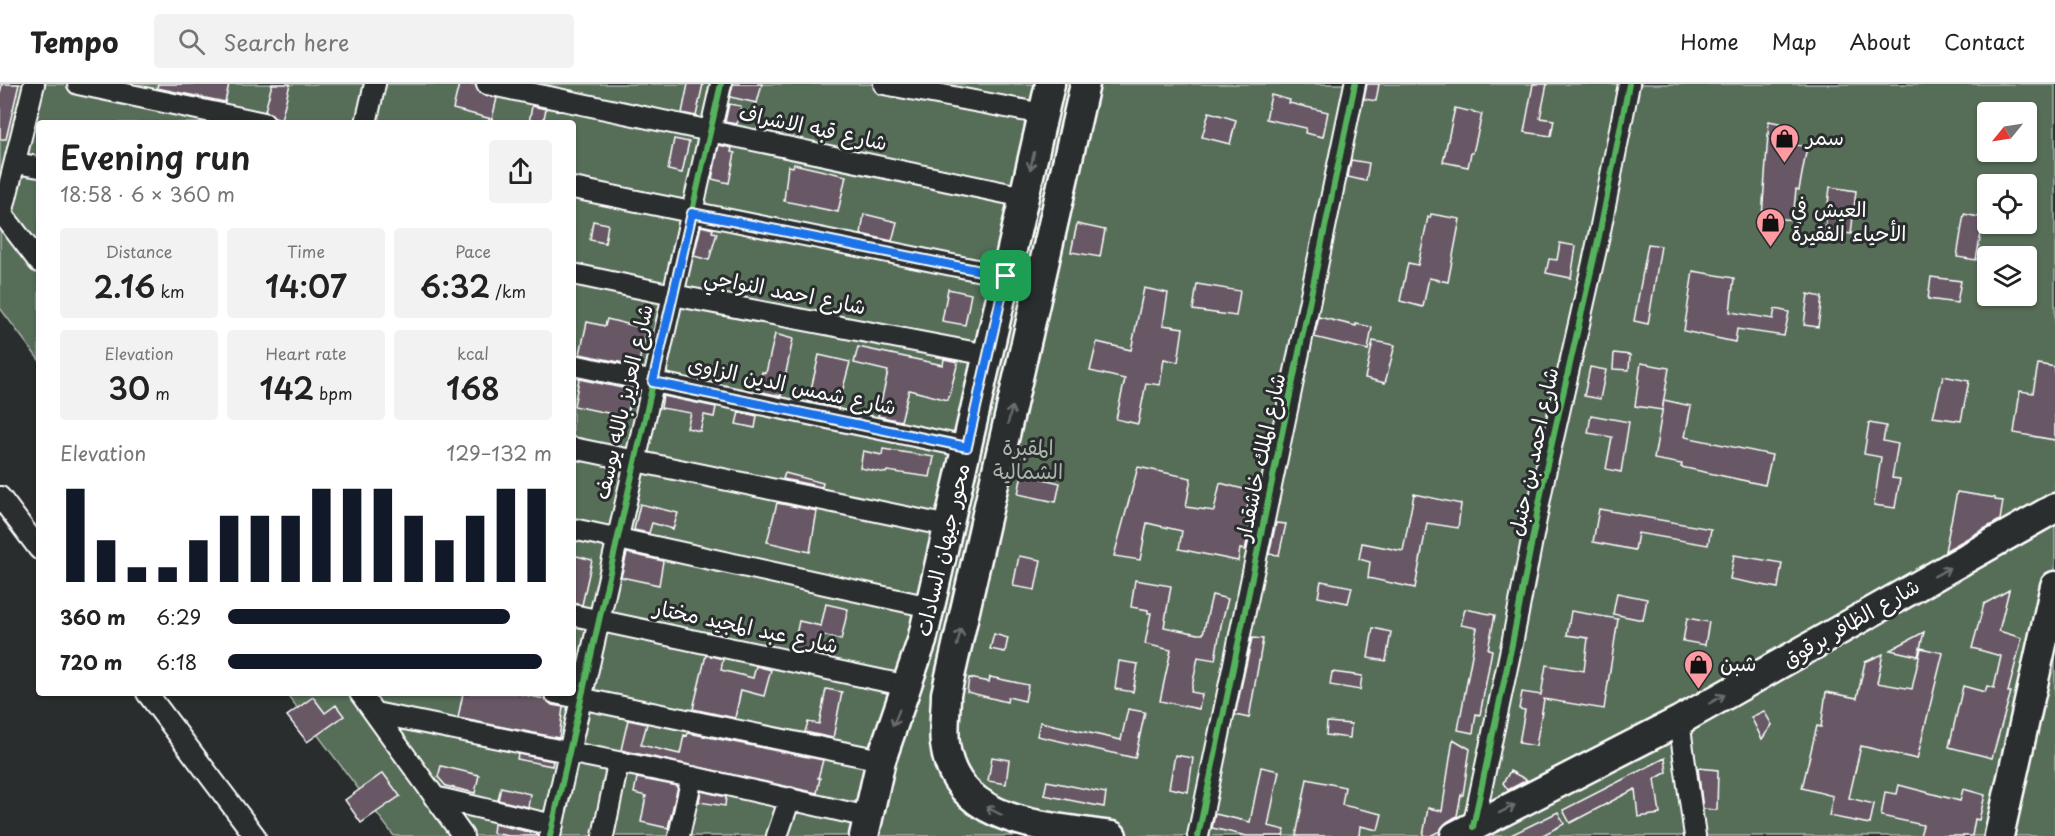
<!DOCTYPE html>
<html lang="en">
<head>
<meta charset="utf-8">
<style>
	:root { --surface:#fff; --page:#f2f2f2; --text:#222; --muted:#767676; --line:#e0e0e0; --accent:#111827 }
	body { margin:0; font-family:"Playpen Sans","Playpen Sans Arabic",sans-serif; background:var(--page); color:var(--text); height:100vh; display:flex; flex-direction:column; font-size:22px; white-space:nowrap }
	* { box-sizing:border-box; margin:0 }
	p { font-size:20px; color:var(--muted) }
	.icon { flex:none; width:33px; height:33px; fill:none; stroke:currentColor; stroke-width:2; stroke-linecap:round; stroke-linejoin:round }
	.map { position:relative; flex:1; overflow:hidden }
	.sheet { position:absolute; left:36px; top:36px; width:540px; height:576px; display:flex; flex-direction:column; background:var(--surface); border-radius:6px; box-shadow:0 2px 4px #0004 }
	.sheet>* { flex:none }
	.needle { width:39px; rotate:240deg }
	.controls { position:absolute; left:1977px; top:18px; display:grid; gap:12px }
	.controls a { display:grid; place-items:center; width:60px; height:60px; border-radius:6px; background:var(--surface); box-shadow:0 2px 4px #0004; font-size:30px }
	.pin { position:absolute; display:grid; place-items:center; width:51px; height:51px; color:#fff; margin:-26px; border-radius:12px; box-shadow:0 3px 9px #0006 }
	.round { display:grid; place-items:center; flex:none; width:63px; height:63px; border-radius:6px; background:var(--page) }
	.head { display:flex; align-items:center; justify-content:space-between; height:102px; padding:0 24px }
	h1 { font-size:33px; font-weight:600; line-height:45px }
	.metrics { display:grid; grid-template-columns:repeat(3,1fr); gap:9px; height:102px; padding:6px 24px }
	.metrics div { display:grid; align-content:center; border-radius:6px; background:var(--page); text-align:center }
	.metrics b { font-size:30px; font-weight:600 }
	.metrics small { font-size:16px; font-weight:400 }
	.metrics p { font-size:16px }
	.chart { height:168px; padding:12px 24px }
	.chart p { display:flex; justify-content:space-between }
	.chart svg { width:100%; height:108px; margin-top:6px; stroke:var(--accent); stroke-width:6 }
	ul { padding:0 24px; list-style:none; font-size:20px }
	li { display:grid; grid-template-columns:96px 72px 1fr; align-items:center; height:45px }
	li i { height:15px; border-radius:8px; background:var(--accent) }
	header { display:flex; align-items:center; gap:36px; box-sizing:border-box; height:84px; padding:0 30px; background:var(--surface); border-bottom:2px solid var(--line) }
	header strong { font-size:28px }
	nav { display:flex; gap:33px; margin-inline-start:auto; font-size:21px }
	.search { width:420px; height:54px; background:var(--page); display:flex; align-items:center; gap:15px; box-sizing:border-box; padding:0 21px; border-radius:6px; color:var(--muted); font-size:22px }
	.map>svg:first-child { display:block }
	.green { fill:#576d59; stroke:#abb6ac; stroke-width:1.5; fill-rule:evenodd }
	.building { fill:#675966; stroke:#fff; stroke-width:1.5 }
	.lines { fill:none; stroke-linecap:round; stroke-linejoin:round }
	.minor-casing { stroke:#fff; stroke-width:24 }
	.secondary-casing { stroke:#fff; stroke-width:33 }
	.minor { stroke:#2a2d2e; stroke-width:20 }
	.secondary { stroke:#2a2d2e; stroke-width:28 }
	.cycleway-casing { stroke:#2a2d2e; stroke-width:10 }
	.cycleway { stroke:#56b35d; stroke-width:6 }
	.oneway { stroke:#6a6c6d }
	.route-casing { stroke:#fff; stroke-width:12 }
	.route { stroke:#1a73e8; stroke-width:8 }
	.labels { text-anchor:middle; stroke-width:6; stroke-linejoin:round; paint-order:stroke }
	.street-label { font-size:21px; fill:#fff; stroke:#2a2d2e }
	.poi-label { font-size:21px; fill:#fff; stroke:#2a2d2e; text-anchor:start }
	.park-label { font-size:21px; fill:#abb6ac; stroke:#2a2d2e }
</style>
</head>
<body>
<header>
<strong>Tempo</strong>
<div class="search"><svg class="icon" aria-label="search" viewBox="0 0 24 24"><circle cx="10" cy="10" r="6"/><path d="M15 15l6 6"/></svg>Search here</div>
<nav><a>Home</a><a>Map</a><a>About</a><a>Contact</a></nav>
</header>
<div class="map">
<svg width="2055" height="752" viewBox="0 0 2055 752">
	<rect width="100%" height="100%" fill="#2a2d2e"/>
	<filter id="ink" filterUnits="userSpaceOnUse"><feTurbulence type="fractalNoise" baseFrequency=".0167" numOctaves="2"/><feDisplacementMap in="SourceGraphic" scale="12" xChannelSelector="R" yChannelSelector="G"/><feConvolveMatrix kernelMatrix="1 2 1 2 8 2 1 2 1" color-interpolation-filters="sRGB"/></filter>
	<g filter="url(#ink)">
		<path class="green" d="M0,0H2055V752H394L286,609H573V39H39V276L0,224ZM1988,28H2026V68H1988ZM1988,100H2026V140H1988ZM1988,172H2026V212H1988Z"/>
		<path class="building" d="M2,0H19L6,55H0V9Z
			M158,0H229L225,18L157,4Z
			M272,0H290L281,36L275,34L272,30L265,27Z
			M459,0H475L479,9L497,14L492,35L453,25Z
			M688,0H703L696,32L682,29Z
			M733,0H762L757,19L730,13Z
			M1367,0H1379L1376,17L1364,15Z
			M1533,0H1547L1540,34L1554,36L1551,52L1524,48Z
			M1271,11L1290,16L1289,19L1328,28L1323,53L1305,49L1306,44L1266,35Z
			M729,20L741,22L737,40L725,38Z
			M532,22L546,25L543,39H529Z
			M1455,24L1482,30L1473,69H1471L1468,83L1443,78Z
			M1209,28L1236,36L1230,60L1202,53Z
			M1769,37L1784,40L1780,58L1807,63L1799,106L1796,105L1793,136L1762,133Z
			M674,55L689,58L682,89L668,86Z
			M719,61L732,64L731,68L735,69L729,99L712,95Z
			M1351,76L1369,79L1366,97L1348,93Z
			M794,80L846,92L838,128L784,117L788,82L793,83Z
			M1830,103L1856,107L1851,150L1825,146Z
			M864,130L897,138L892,157L861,150Z
			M1431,130L1460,135L1448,198L1429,194L1423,223L1400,217L1408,179L1418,181L1428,133L1430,134Z
			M1964,130L1984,134L1976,176L1957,173Z
			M593,137L608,140L605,159L590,156Z
			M1077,140L1105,146L1100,173L1071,168Z
			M701,142L713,145L712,148L717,149L709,176L694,172Z
			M1560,159L1576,162L1571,194L1546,189L1549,175L1557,176Z
			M1648,160L1661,162L1648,240L1634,237Z
			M1693,187L1734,194L1730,228L1773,235L1775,225L1789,228L1784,252L1737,245L1735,258L1684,247Z
			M1931,193L1961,197L1957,219L1928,215Z
			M1197,200L1240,207L1236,232L1193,226Z
			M1144,204L1168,209L1163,241L1183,244L1178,278L1164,275L1160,301L1146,299L1138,340L1116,335L1125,295L1090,287L1097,258L1131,266Z
			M948,205L971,210L965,241L942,237Z
			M1808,210L1822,213L1818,243L1804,241Z
			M1319,233L1356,242V240L1372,243L1368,266L1314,253Z
			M607,235L647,245L638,282L580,270L587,238L605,242Z
			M775,250L793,255L781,312L758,307L762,288L766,289Z
			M1373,257L1395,261L1385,299L1365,294Z
			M858,263L943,281L944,275L958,278L948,316L909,306L901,337L878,332L888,287L854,279Z
			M1614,269L1630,271L1629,286L1613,285Z
			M819,271L850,278L838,324L808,318Z
			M1641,279L1669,284L1662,326L1635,322Z
			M2038,280L2055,283V356L2014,349L2020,307L2033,309Z
			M1590,283L1606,286L1600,315L1584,312Z
			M1943,292L1969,297L1961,337L1933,333Z
			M579,295L632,306L627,333L574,322Z
			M663,312L716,323L714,333L704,331L700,347L687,344L691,329L661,324Z
			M1664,316L1691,322L1685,353L1772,371L1765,401L1681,383L1682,380L1654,375Z
			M739,328L757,332L755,344L736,340Z
			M1591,331L1629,338L1621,388L1606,385L1612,353L1588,349Z
			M1869,339L1886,342L1883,357L1898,360L1892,394L1900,395L1895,424L1874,421L1881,373L1864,370Z
			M883,365L934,373L930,393L887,387L886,389L860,384L863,367L882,371Z
			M1138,383L1191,394L1186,423L1214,427L1220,399L1251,407L1245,434L1252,435L1245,466L1240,465L1238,477L1179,465L1182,447L1147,439L1140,476L1114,472Z
			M785,389L823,399L822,403L783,395Z
			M1022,390L1060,399L1056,418L1018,410Z
			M1957,408L1995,414V416L2003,417L2000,436L1945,467Z
			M1414,410L1461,420L1458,444L1427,439L1415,504L1368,494L1370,478L1359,475L1362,459L1403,467Z
			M777,419L817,427L810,468L767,458Z
			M640,420L678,429L673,445L652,439L649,449L634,446Z
			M1599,425L1711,445L1708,461L1638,449L1635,466L1593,458Z
			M1276,439L1286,440L1279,471L1269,470Z
			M627,469L663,477L659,501L621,493Z
			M573,471L592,476L582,521L573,519Z
			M1734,471L1782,479L1778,504L1730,495Z
			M1019,472L1041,476L1035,506L1013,502Z
			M1135,496L1171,502L1164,543L1198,550H1203L1212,511L1228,515L1221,541L1215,576L1198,573L1191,608L1202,610L1199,625L1160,617L1171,566L1145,560L1151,529H1148V526L1131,523Z
			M1321,497L1352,503L1348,519L1318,513Z
			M2009,506L1999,547L2022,554L2008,608H2011L1992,674L1949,663L1963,602L1985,608L1987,602L1994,604L2001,572L1972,564L1984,520Z
			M1617,509L1647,515L1643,536L1613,530Z
			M826,520L848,525L841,556L819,550L815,570L793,565L799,537L821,542Z
			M1465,525L1495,531L1488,565L1492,566L1480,631L1476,630L1473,649L1458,646L1477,544L1461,541Z
			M1571,527L1618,535L1604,625L1544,615L1536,662L1519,659L1525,626L1519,625L1522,608L1541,611L1546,581L1584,587L1588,554L1567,551Z
			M1687,534L1709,538L1705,561L1683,557Z
			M1373,544L1391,548L1386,577L1368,574Z
			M1924,548L1918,572L1890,566Z
			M994,550L1008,554L1005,568L990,565Z
			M1252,554L1263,555L1249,634L1235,631Z
			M1921,564L1943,569L1917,675L1861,662L1849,714L1874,720L1870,740L1829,732L1833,712L1802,704L1817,642L1821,643L1826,608L1857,614L1865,578L1883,570L1877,599L1912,605Z
			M706,571L723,575L721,586L753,594L756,582L771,586L764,612L741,606L735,634L693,625Z
			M1119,577L1138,580L1133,608L1115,605Z
			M1332,588L1362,592L1360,606L1330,601Z
			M990,593L1028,601L1025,617L1008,613L1007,618L967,608L969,594L989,598Z
			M826,605L842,608L833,654L805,648L808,638L819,640Z
			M463,609H516L545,615L552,621L563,623L559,654L458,634Z
			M313,613L325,629L336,621L344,632L307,658L287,632Z
			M1128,625L1145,628L1135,674L1037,652L1040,638L1121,656Z
			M1764,627L1772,641L1762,655L1751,633Z
			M628,636L647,640L641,661L680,670L684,651L687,652L688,649L823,676L818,694H820L817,709L621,666Z
			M1327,638L1351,640L1350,654L1326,651Z
			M1453,655L1470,665L1463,711H1461L1457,732L1447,738L1440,747L1430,752H1423L1428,724L1442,727Z
			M518,670L553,677L552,682L517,675Z
			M1175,671L1193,674L1188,708L1169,704Z
			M992,673L1009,676L1006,700L988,697Z
			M1665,674L1667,688L1655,695L1660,730L1638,733L1635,705L1570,739L1563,726Z
			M441,682L479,691L475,709L446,702L438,693Z
			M1261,683L1279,687L1268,742L1285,746L1283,752H1247L1212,744L1215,730L1250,738Z
			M1698,684L1718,686L1717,726L1703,725Z
			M1510,687L1527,696L1508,706L1503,699Z
			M383,689L400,712L361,739L345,716Z
			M637,694L678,702L668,744L641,738L646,712L634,709Z
			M1307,695L1345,703L1342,721L1382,730L1378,746L1360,742L1359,752H1296Z
			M1047,697L1106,709L1104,723L1044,711Z
			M1899,701L1960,717L1963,705L1985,711L1979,736L1975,735L1972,752H1920L1923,741L1881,732L1885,708L1897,710Z
			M501,703L530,710L528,723L498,716Z
			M701,707L726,713L725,722L699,718Z
			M1558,728L1564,740L1541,752H1509Z
			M494,740L538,750V752H509L493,749Z"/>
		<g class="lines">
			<defs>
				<path id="minor" d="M78,0L264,39
					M487,0L1024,113
					M884,0L1043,30
					M366,39L375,0
					M15,79L39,83
					M573,104L1006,192
					M0,127L39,178
					M2,130L34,0
					M573,190L673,211L988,271
					M573,281L967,363
					M573,364L949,442
					M0,413L39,465
					M573,445L930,523
					M573,531L908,602
					M147,609L255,752
					M360,609L463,752
					M555,609L881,676
					M375,629L692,693L868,733
					M1679,637L1695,752
					M434,713L553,741
					M1473,743L1512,560L1544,394L1599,152L1629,0
					M550,752L721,0
					M603,752L618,680
					M679,752L692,693
					M777,752L790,714
					M1198,752L1355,0"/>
				<path id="secondary" d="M1085,0L946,610C946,626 943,644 945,660C955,742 1050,742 1112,752
					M864,752L881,676L922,557L1050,0
					M1455,752L1679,637L2055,424
					M1999,752L2055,502"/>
			</defs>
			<use href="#minor" class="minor-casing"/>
			<use href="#secondary" class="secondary-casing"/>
			<use href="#minor" class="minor"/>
			<use href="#secondary" class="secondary"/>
			<defs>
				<path id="cycleway" d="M1473,743L1512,560L1544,394L1599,152L1629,0
					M550,752L721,0
					M1198,752L1355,0"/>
			</defs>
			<use href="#cycleway" class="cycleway-casing"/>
			<use href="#cycleway" class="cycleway"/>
		</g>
		<defs><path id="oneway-shaft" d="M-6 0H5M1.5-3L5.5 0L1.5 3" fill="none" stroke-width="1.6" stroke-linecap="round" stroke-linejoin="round" transform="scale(1.5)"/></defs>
		<g class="oneway">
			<use href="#oneway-shaft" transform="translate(1032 77) rotate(103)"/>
			<use href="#oneway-shaft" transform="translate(1010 331) rotate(-77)"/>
			<use href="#oneway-shaft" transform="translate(1942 488) rotate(-29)"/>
			<use href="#oneway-shaft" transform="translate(959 553) rotate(-77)"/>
			<use href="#oneway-shaft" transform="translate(1717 615) rotate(-30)"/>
			<use href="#oneway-shaft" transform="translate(896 634) rotate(112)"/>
			<use href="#oneway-shaft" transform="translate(1507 725) rotate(-27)"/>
			<use href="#oneway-shaft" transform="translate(994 727) rotate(-153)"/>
		</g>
	</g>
	<g class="lines" filter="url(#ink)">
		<defs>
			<path id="route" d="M692,129L1006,192L967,363L653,298Z"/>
		</defs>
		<use href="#route" class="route-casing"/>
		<use href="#route" class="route"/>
	</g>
	<defs>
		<symbol id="shop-pin" viewBox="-11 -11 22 30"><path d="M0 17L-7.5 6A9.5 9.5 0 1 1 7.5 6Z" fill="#ff9aa2" stroke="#2a2d2e"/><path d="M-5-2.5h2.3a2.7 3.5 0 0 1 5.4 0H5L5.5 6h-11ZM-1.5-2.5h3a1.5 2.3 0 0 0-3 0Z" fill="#111"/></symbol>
	</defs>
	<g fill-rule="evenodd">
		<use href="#shop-pin" x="1768" y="38" width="33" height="45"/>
		<use href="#shop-pin" x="1754" y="122" width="33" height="45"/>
		<use href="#shop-pin" x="1682" y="564" width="33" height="45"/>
	</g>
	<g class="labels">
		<g class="street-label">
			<text transform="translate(813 44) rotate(12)" y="7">شارع قبه الاشراف</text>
			<text transform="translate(785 208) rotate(11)" y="7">شارع احمد النواجي</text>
			<text transform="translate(792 302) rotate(12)" y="7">شارع شمس الدين الزاوى</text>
			<text transform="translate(624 318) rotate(-77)" y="7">شارع العزيز بالله يوسف</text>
			<text transform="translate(1534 368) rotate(-78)" y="7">شارع احمد بن حنبل</text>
			<text transform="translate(1261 373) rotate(-78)" y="7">شارع الملك خاشقدار</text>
			<text transform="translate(943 466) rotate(-77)" y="7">محور جيهان السادات</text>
			<text transform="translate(1851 539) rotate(-30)" y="7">شارع الظافر برقوق</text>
			<text transform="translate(746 543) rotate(12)" y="7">شارع عبد المجيد مختار</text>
		</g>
		<g class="poi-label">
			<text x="1806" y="61">سمر</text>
			<text x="1791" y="133">العيش في<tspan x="1791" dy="24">الأحياء الفقيرة</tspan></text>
			<text x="1720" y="587">شبن</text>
		</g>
		<g class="park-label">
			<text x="1028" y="371">المقبرة<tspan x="1028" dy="24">الشمالية</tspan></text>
		</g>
	</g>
</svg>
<div class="controls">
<a><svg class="needle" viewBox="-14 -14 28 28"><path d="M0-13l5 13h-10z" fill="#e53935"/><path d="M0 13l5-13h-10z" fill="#767676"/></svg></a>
<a><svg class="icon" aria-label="locate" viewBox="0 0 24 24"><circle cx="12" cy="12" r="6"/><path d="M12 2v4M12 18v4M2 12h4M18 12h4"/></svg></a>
<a><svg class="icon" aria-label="layers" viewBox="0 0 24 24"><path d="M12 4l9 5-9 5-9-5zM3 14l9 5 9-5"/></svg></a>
</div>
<div class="pin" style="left:1006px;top:192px;background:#1e9e55"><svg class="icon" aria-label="arrive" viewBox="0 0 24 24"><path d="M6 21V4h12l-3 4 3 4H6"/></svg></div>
<section class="sheet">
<div class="head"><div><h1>Evening run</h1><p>18:58 · 6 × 360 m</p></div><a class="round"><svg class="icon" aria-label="share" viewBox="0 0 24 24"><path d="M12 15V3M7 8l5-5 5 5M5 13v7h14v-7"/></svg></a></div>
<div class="metrics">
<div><p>Distance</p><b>2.16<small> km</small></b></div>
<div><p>Time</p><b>14:07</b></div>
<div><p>Pace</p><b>6:32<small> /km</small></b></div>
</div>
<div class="metrics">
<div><p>Elevation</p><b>30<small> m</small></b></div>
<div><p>Heart rate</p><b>142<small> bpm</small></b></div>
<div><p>kcal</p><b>168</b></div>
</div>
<div class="chart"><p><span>Elevation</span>129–132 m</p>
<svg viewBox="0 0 160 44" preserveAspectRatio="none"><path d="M5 44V6M15 44V27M25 44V38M35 44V38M45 44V27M55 44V17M65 44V17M75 44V17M85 44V6M95 44V6M105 44V6M115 44V17M125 44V27M135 44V17M145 44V6M155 44V6"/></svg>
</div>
<ul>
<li><b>360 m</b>6:29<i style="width:87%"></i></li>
<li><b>720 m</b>6:18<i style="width:97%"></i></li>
</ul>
</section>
</div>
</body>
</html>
